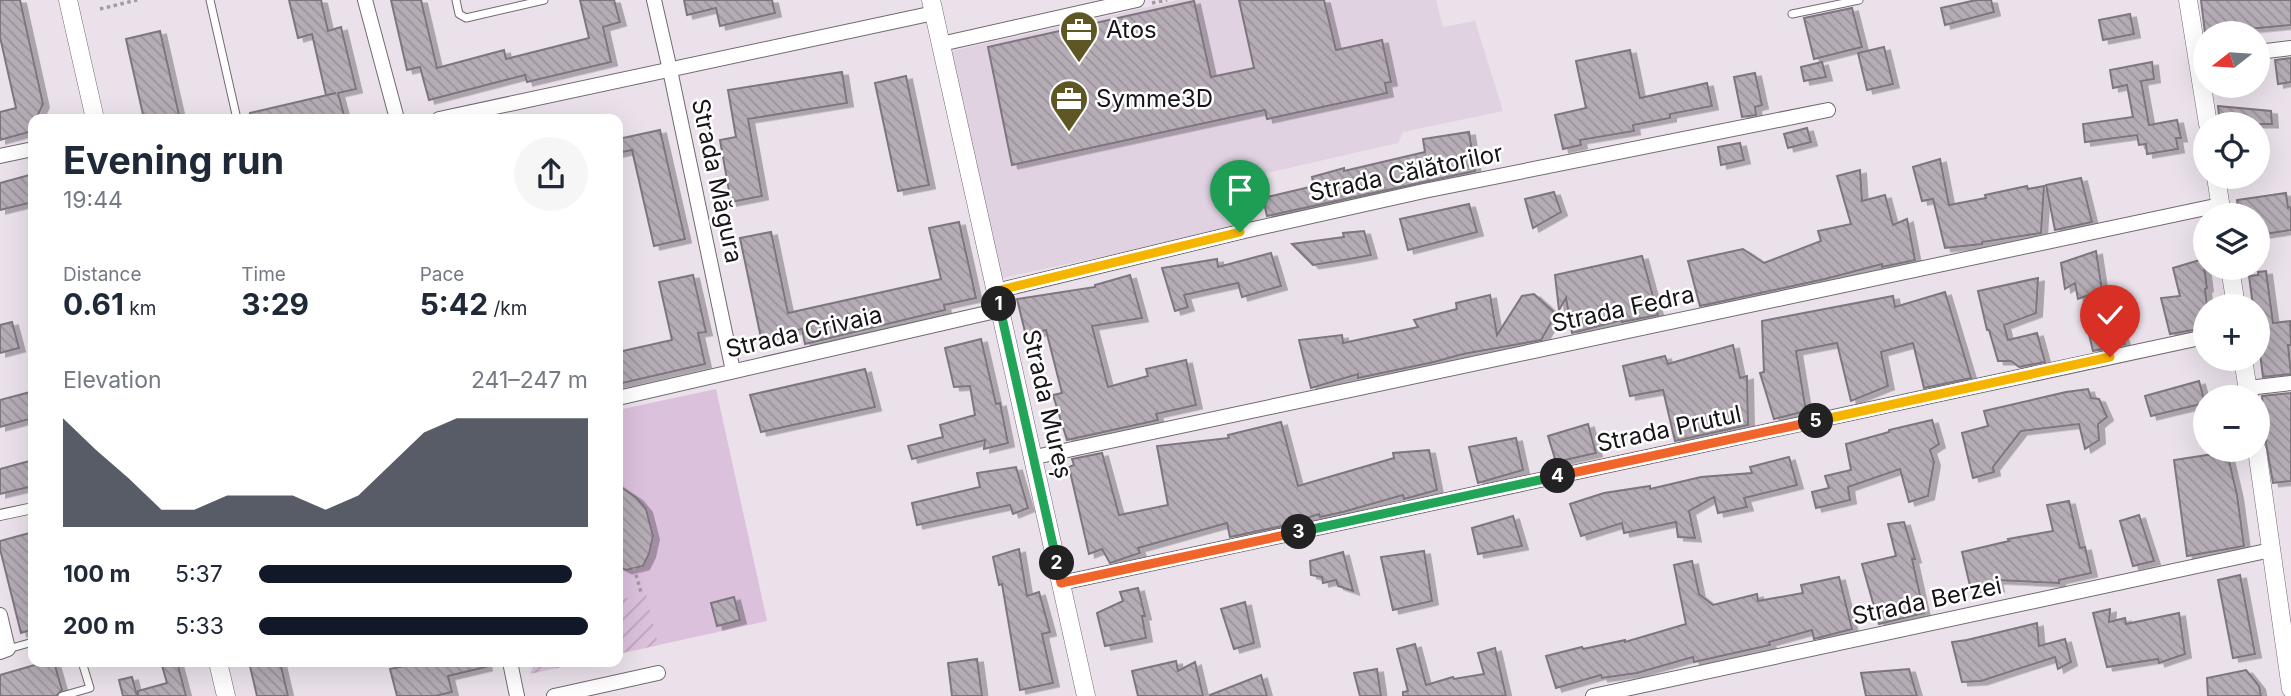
<!DOCTYPE html>
<html lang="en">
<head>
<meta charset="utf-8">
<style>
	:root { --surface:#fff; --page:#f6f6f7; --text:#1f2937; --muted:#747a83; --accent:#111827 }
	body { margin:0; font-family:Inter,sans-serif; background:var(--page); color:var(--text); height:100vh; display:flex; flex-direction:column; font-size:26px; white-space:nowrap }
	* { box-sizing:border-box; margin:0 }
	p { font-size:23px; color:var(--muted) }
	.icon { flex:none; width:38px; height:38px; fill:none; stroke:currentColor; stroke-width:2; stroke-linecap:round; stroke-linejoin:round }
	.map { position:relative; flex:1; overflow:hidden }
	.side { position:absolute; left:28px; top:114px; width:595px; height:553px; display:flex; flex-direction:column; background:var(--surface); border-radius:14px; box-shadow:0 7px 28px #0002 }
	.side>* { flex:none }
	.needle { width:46px; rotate:253deg }
	.fabs { position:absolute; left:2193px; top:21px; display:grid; gap:14px }
	.fabs a { display:grid; place-items:center; width:77px; height:77px; border-radius:50%; background:var(--surface); box-shadow:0 7px 28px #0002; font-size:35px }
	.pin { position:absolute; display:grid; place-items:center; width:60px; height:60px; color:#fff; margin:-72px -30px; border-radius:50% 50% 50% 0; rotate:-45deg; box-shadow:0 0 7px #0007 }
	.pin .icon { rotate:45deg }
	.km { position:absolute; width:35px; height:35px; margin:-18px; border-radius:50%; background:#222; color:#fff; font-size:19px; line-height:35px; text-align:center }
	.round { display:grid; place-items:center; flex:none; width:74px; height:74px; border-radius:37px; background:var(--page) }
	.overview { display:flex; align-items:center; justify-content:space-between; height:119px; padding:0 35px }
	h1 { font-size:38px; font-weight:700; line-height:52px }
	.stats { display:grid; grid-template-columns:repeat(3,1fr); gap:10px; height:119px; padding:7px 35px }
	.stats div { display:grid; align-content:center }
	.stats b { font-size:30px; font-weight:700 }
	.stats small { font-size:19px; font-weight:400 }
	.stats p { font-size:19px }
	.chart { height:196px; padding:14px 35px }
	.chart p { display:flex; justify-content:space-between }
	.chart svg { width:100%; height:126px; margin-top:7px; fill:var(--accent); opacity:.7 }
	ul { padding:0 35px; list-style:none; font-size:23px }
	li { display:grid; grid-template-columns:112px 84px 1fr; align-items:center; height:52px }
	li i { height:18px; border-radius:9px; background:var(--accent) }
	.map>svg:first-child { display:block }
	.built { fill:#e1d2e2 }
	.grass { fill:#dcc1dd }
	.garden { fill:url(#garden-furrows) }
	.building { fill:url(#building-back-hatch); stroke:#7e767f; stroke-width:2; filter:url(#shadow) }
	.lines { fill:none; stroke-linecap:round; stroke-linejoin:round }
	.service-casing { stroke:#726a73; stroke-width:9 }
	.pedestrian-casing { stroke:#726a73; stroke-width:12 }
	.minor-casing { stroke:#726a73; stroke-width:16 }
	.tertiary-casing { stroke:#726a73; stroke-width:19 }
	.path { stroke:#a19aa1; stroke-width:3.5; stroke-dasharray:3.5 3.5; stroke-linecap:butt }
	.service { stroke:#fff; stroke-width:7 }
	.pedestrian { stroke:#fff; stroke-width:10 }
	.minor { stroke:#fff; stroke-width:14 }
	.tertiary { stroke:#fff; stroke-width:18 }
	.split-1-casing { stroke:#fff; stroke-width:14 }
	.split-2-casing { stroke:#fff; stroke-width:14 }
	.split-3-casing { stroke:#fff; stroke-width:14 }
	.split-4-casing { stroke:#fff; stroke-width:14 }
	.split-5-casing { stroke:#fff; stroke-width:14 }
	.split-6-casing { stroke:#fff; stroke-width:14 }
	.split-1 { stroke:#f5b400; stroke-width:9 }
	.split-2 { stroke:#22a559; stroke-width:9 }
	.split-3 { stroke:#f0652b; stroke-width:9 }
	.split-4 { stroke:#22a559; stroke-width:9 }
	.split-5 { stroke:#f0652b; stroke-width:9 }
	.split-6 { stroke:#f5b400; stroke-width:9 }
	.labels { text-anchor:middle; stroke-width:5; stroke-linejoin:round; paint-order:stroke }
	.poi-label { font-size:24px; fill:#171417; stroke:#fff; text-anchor:start }
	.street-label { font-size:24px; fill:#171417; stroke:#fff }
</style>
</head>
<body>
<div class="map">
<svg width="2291" height="696" viewBox="0 0 2291 696">
	<defs>
		<pattern id="garden-furrows" width="10" height="10" patternUnits="userSpaceOnUse" patternTransform="scale(1.75)"><rect width="10" height="10" fill="#dcc1dd"/><path d="M-1 1l2-2M0 10L10 0M9 11l2-2" fill="none" stroke="#bca5bd"/></pattern>
		<pattern id="building-back-hatch" width="6" height="6" patternUnits="userSpaceOnUse" patternTransform="scale(1.75)"><rect width="6" height="6" fill="#b5acb6"/><path d="M-1 5l2 2M0 0l6 6M5-1l2 2" fill="none" stroke="#9b939c"/></pattern>
		<filter id="shadow"><feDropShadow dx="6" dy="3.5" stdDeviation="0" flood-color="#0004"/></filter>
	</defs>
	<rect width="100%" height="100%" fill="#eae1ea"/>
	<path class="built" d="M1179,0H1436L1443,27L1475,21L1503,111L1403,132L1398,143L1245,178L1254,224L997,279L947,52Z"/>
	<path class="grass" d="M716,389L767,621L618,654V410Z"/>
	<path class="garden" d="M646,594L658,645L618,654V600Z
		M535,662H585L530,674Z"/>
	<path class="building" d="M0,0H20L43,104L36,119H33L29,132L0,140V112L16,108L0,37Z
		M289,0H321L328,31L341,27L356,89L338,93L345,119H251L250,113L336,93L326,95L312,34L298,38Z
		M391,0H421L437,68L504,50L506,59L589,38L580,0H614L620,22L603,27L611,62L527,82L525,75L429,100L420,67L407,70Z
		M684,0H772L775,13L720,26L716,8L687,15Z
		M1239,0H1324L1336,50L1382,40L1391,82L1385,83L1387,93L1267,119L1265,110L1012,165L988,47L1194,1L1211,77L1254,68Z
		M1976,0H1991L1994,12L1945,25L1941,8Z
		M2201,0H2291V25L2205,33Z
		M1852,8L1862,47L1814,59L1804,18Z
		M2130,14L2134,34L2103,40L2099,20Z
		M160,31L180,119H144L126,39Z
		M1884,47L1893,84L1867,90L1858,53Z
		M1630,50L1640,98L1707,83L1712,106L1670,114V118L1633,125L1634,131L1580,140L1581,145L1563,149L1555,115L1586,108L1576,61Z
		M2291,58V82L2278,84L2275,60Z
		M1822,62L1826,77L1804,81L1801,67Z
		M2152,62L2154,79L2141,81L2149,125L2177,120L2181,138H2176L2178,149L2147,154L2146,144L2139,145L2137,135L2085,142L2083,124L2133,117L2127,85L2113,88L2110,70Z
		M842,72L847,103L748,119L762,196L731,202L720,140L736,137L728,90Z
		M1755,73L1762,105L1755,107L1756,115L1742,117L1734,77Z
		M906,76L929,185L898,191L875,83Z
		M2218,106L2271,111L2272,124H2220Z
		M1807,128L1811,142L1788,148L1784,134Z
		M660,130L685,239L654,246L632,150L618,153V139Z
		M1469,132L1475,171L1267,216L1263,198L1314,186L1312,177L1344,168V171L1425,152L1423,139Z
		M1740,143L1744,160L1721,165L1718,147Z
		M1940,159L1949,205L1986,198L1985,195L2027,186L2028,189L2044,186L2041,233L1982,242V244L1945,248L1933,199L1922,201L1913,167Z
		M1860,170L1862,201L1885,195L1893,225L1907,219L1915,260L1882,267V264L1825,279L1700,306L1688,261L1743,249L1764,263L1821,241L1818,231L1851,224L1837,176Z
		M33,174V202L0,210V183Z
		M2081,178L2092,222L2055,230L2046,185Z
		M1554,192L1561,212L1533,228L1525,199Z
		M2286,193L2288,208L2291,207V230L2258,235V215H2239L2237,200Z
		M1469,204L1477,232L1408,250L1400,219Z
		M959,222L976,298L944,305L945,310L805,344L802,329L761,338L740,238L771,232L788,313L941,279L929,228Z
		M1364,231L1371,255L1350,259L1313,265L1292,244L1344,237L1343,233Z
		M2096,251L2102,290L2078,299L2075,283L2065,289L2061,263Z
		M1271,253L1281,286L1242,297L1238,283L1184,295L1188,307L1175,311L1162,268L1217,259L1218,267Z
		M1642,256L1658,315L1622,322V320L1572,333L1566,298L1559,310L1555,275Z
		M2203,259L2207,288L2205,289L2207,306H2205V328L2170,334L2161,298L2180,296L2173,268Z
		M2266,271L2273,323L2290,321L2291,345H2288L2291,374L2263,377L2258,338V306H2253L2249,276L2258,275V272Z
		M693,275L706,332L698,333L705,364L618,384V352L672,340L659,282Z
		M1130,275L1142,318L1092,326L1108,387L1148,376L1146,369L1186,360L1196,405L1156,414L1158,420L1067,440L1053,395L1062,393L1046,330L1026,336L1017,299L1095,287V285Z
		M2038,278L2036,313L2004,325L2008,340L2037,333L2045,362L2019,367L2011,361H1998L1989,330H1987L1978,291Z
		M1945,292L1971,378L1924,388L1913,343L1881,352L1888,386L1851,401L1837,343L1796,351L1806,411L1774,419L1760,373L1764,372L1762,321L1893,296L1895,307Z
		M1534,294L1556,314L1541,340L1463,354L1434,362L1358,378V374L1311,388L1299,340L1342,335L1343,343L1418,327L1414,320L1457,309L1456,303L1490,295L1497,335L1522,296Z
		M2115,316L2125,344L2093,351L2086,322Z
		M12,322L19,348L0,353V325Z
		M981,339L996,404L1000,403L1008,443L984,449L985,440L912,459L908,446L943,437L940,425L975,415L970,386L954,387L945,348Z
		M1733,345L1740,378L1747,376L1748,425L1675,441L1663,390L1630,396L1623,366L1665,356L1668,364Z
		M865,369L875,407L761,432L750,395Z
		M2199,381L2205,403L2151,416L2145,396Z
		M2088,389L2091,398L2099,399L2107,417L2098,424L2099,440L2085,449L2079,424L2021,431L1993,467L1994,472L1973,478L1962,433L1988,426L1984,411L2066,392Z
		M30,392L33,418L0,427V400Z
		M2291,393V481L2273,483L2266,443L2262,396Z
		M1932,420L1939,444L1930,450L1934,462L1928,496L1909,502L1900,469L1848,487L1850,500L1816,508L1812,492L1829,488L1825,476L1851,470L1846,444L1889,432V430Z
		M1281,422L1298,486L1394,458L1393,453L1429,450L1437,490L1404,499L1403,495L1343,512L1320,517L1319,514L1282,526L1230,537L1227,523L1138,548L1140,553L1110,563L1102,549L1089,554L1069,467L1074,465L1072,459L1102,453L1119,515L1168,505L1157,446L1229,438L1228,435Z
		M1588,424L1596,453L1556,462L1548,436Z
		M1516,438L1523,470L1478,483L1469,447Z
		M2227,452L2237,495L2244,546L2187,556L2174,460Z
		M1789,457L1797,485L1744,498L1747,507L1718,513L1714,497L1689,511L1695,538L1678,537L1676,522L1624,533L1622,523L1581,536L1570,504L1604,493L1650,486V489L1701,477L1752,473L1750,467Z
		M33,460V486L0,494V469Z
		M1016,467L1028,508L1013,514L1010,505L917,525L912,503L980,487L977,473Z
		M618,485L637,498L646,509L653,536L649,554L643,566L626,570L618,566Z
		M2069,501L2080,548L2085,547L2091,573L2059,580V583L1996,580L1998,588L1971,590L1962,552L2009,541L2008,539L2053,531L2047,505Z
		M2139,515L2154,561L2133,566L2120,521Z
		M1513,516L1522,546L1478,554L1472,528Z
		M1904,522L1915,559H1912L1924,613L1879,624L1862,564L1896,556L1888,524Z
		M33,532V629L21,633L0,549V541Z
		M1019,549L1027,596L1039,592L1050,632L1042,634L1053,683L1020,690L1002,584L999,585L993,557Z
		M1424,551L1432,601L1393,610L1381,557Z
		M1343,552L1353,591L1338,586L1336,580L1323,583L1322,577L1311,575L1310,561Z
		M1692,561L1699,594L1713,605L1757,594L1758,601L1803,593L1801,585L1839,577L1852,629L1814,639L1812,630L1769,642L1770,645L1694,662L1693,657L1637,673L1602,678L1601,675L1556,688L1546,656L1582,647L1583,649L1625,640V642L1686,624L1674,565Z
		M2240,575L2255,654L2233,658L2218,580Z
		M1138,588L1145,616H1142L1146,638L1105,646L1097,613L1123,601L1120,592Z
		M734,597L740,620L717,626L711,603Z
		M1245,602L1254,643L1234,649L1221,609Z
		M2110,609L2109,622L2125,618L2126,624L2179,613L2185,654L2159,663L2158,659L2107,667L2093,613Z
		M2037,623L2039,646L2065,639L2071,662L2058,669L2055,657L1981,681L1962,682L1952,642L1967,640Z
		M1415,644L1426,685L1453,677L1454,679L1484,674L1478,653L1495,648L1506,696H1403V692L1408,691L1397,649Z
		M977,659L982,696H952L948,663Z
		M1176,661L1178,671L1195,662L1203,696H1138L1132,671Z
		M45,662H54L62,690L56,696H0V675Z
		M161,662H177L186,696H138V691L167,683Z
		M249,662H280L288,696H257Z
		M424,662H485L486,667L448,676L452,692L435,696H397L390,669Z
		M1377,669L1381,696H1360L1354,673Z
		M1909,669L1917,696H1866L1861,673Z
		M2246,670L2259,686L2261,696H2208L2207,678Z
		M1261,675L1267,696H1210V695Z
		M132,677L137,696H123L119,680Z"/>
	<g class="lines">
		<defs>
			<path id="service" d="M210,0L237,119
				M456,0L459,14L466,18L544,0
				M1792,14L1859,0
				M8,649L33,642
				M62,696L90,688L82,662"/>
			<path id="pedestrian" d="M0,515L33,508"/>
			<path id="minor" d="M365,0L397,119
				M654,0L670,70L733,371
				M941,44L1137,0
				M2258,52L2291,48
				M439,119L934,13
				M0,156L33,149
				M996,291L1240,232L1424,191L1828,110
				M2248,388L2291,383
				M618,398L1000,310
				M1035,457L2220,205
				M1061,583L2205,337
				M0,615L8,649L0,652
				M510,662L517,696
				M554,696L658,673
				M1593,696L2271,550"/>
			<path id="tertiary" d="M68,0L95,119
				M931,0L1086,696
				M2188,0L2208,124
				M2216,177L2222,215
				M2230,268L2236,306
				M2243,359L2249,397
				M2257,450L2291,689
				M218,662L226,696"/>
		</defs>
		<use href="#service" class="service-casing"/>
		<use href="#pedestrian" class="pedestrian-casing"/>
		<use href="#minor" class="minor-casing"/>
		<use href="#tertiary" class="tertiary-casing"/>
		<path class="path" d="M1152,3L1167,0
			M100,9L137,0
			M2262,407L2266,437
			M634,568L641,592"/>
		<use href="#service" class="service"/>
		<use href="#pedestrian" class="pedestrian"/>
		<use href="#minor" class="minor"/>
		<use href="#tertiary" class="tertiary"/>
	</g>
	<g class="lines">
		<defs>
			<path id="split-1" d="M999,304L996,291L1240,232"/>
			<path id="split-2" d="M999,304L1057,563"/>
			<path id="split-3" d="M1057,563L1061,583L1299,532"/>
			<path id="split-4" d="M1299,532L1558,476"/>
			<path id="split-5" d="M1558,476L1816,421"/>
			<path id="split-6" d="M1816,421L2110,357"/>
		</defs>
		<use href="#split-1" class="split-1-casing"/>
		<use href="#split-2" class="split-2-casing"/>
		<use href="#split-3" class="split-3-casing"/>
		<use href="#split-4" class="split-4-casing"/>
		<use href="#split-5" class="split-5-casing"/>
		<use href="#split-6" class="split-6-casing"/>
		<use href="#split-1" class="split-1"/>
		<use href="#split-2" class="split-2"/>
		<use href="#split-3" class="split-3"/>
		<use href="#split-4" class="split-4"/>
		<use href="#split-5" class="split-5"/>
		<use href="#split-6" class="split-6"/>
	</g>
	<defs>
		<symbol id="office-pin" viewBox="-11 -11 22 30"><path d="M0 17L-7.5 6A9.5 9.5 0 1 1 7.5 6Z" fill="#5f5723" stroke="#fff"/><path d="M-6-3h4V-5.5h4V-3h4V5H-6ZM-1-4.5V-3h2v-1.5ZM-6 0V1H6V0Z" fill="#fff"/></symbol>
	</defs>
	<g fill-rule="evenodd">
		<use href="#office-pin" x="1057" y="8" width="44" height="60"/>
		<use href="#office-pin" x="1047" y="77" width="44" height="60"/>
	</g>
	<g class="labels">
		<g class="poi-label">
			<text x="1106" y="38">Atos</text>
			<text x="1096" y="107">Symme3D</text>
		</g>
		<g class="street-label">
			<text transform="translate(1406 173) rotate(-12)" y="8">Strada Călătorilor</text>
			<text transform="translate(717 181) rotate(78)" y="8">Strada Măgura</text>
			<text transform="translate(1623 309) rotate(-12)" y="8">Strada Fedra</text>
			<text transform="translate(804 332) rotate(-13)" y="8">Strada Crivaia</text>
			<text transform="translate(1047 404) rotate(77)" y="8">Strada Mureș</text>
			<text transform="translate(1669 429) rotate(-12)" y="8">Strada Prutul</text>
			<text transform="translate(1927 601) rotate(-12)" y="8">Strada Berzei</text>
		</g>
	</g>
</svg>
<div class="fabs">
<a><svg class="needle" viewBox="-14 -14 28 28"><path d="M0-13l5 13h-10z" fill="#e53935"/><path d="M0 13l5-13h-10z" fill="#747a83"/></svg></a>
<a><svg class="icon" aria-label="locate" viewBox="0 0 24 24"><circle cx="12" cy="12" r="6"/><path d="M12 2v4M12 18v4M2 12h4M18 12h4"/></svg></a>
<a><svg class="icon" aria-label="layers" viewBox="0 0 24 24"><path d="M12 4l9 5-9 5-9-5zM3 14l9 5 9-5"/></svg></a>
<a>+</a>
<a>−</a>
</div>
<div class="pin" style="left:1240px;top:232px;background:#1e9e55"><svg class="icon" aria-label="arrive" viewBox="0 0 24 24"><path d="M6 21V4h12l-3 4 3 4H6"/></svg></div>
<div class="pin" style="left:2110px;top:357px;background:#d93025"><svg class="icon" aria-label="check" viewBox="0 0 24 24"><path d="M5 12l5 5 9-10"/></svg></div>
<b class="km" style="left:999px;top:304px">1</b>
<b class="km" style="left:1057px;top:563px">2</b>
<b class="km" style="left:1299px;top:532px">3</b>
<b class="km" style="left:1558px;top:476px">4</b>
<b class="km" style="left:1816px;top:421px">5</b>
<section class="side">
<div class="overview"><div><h1>Evening run</h1><p>19:44</p></div><a class="round"><svg class="icon" aria-label="share" viewBox="0 0 24 24"><path d="M12 15V3M7 8l5-5 5 5M5 13v7h14v-7"/></svg></a></div>
<div class="stats">
<div><p>Distance</p><b>0.61<small> km</small></b></div>
<div><p>Time</p><b>3:29</b></div>
<div><p>Pace</p><b>5:42<small> /km</small></b></div>
</div>
<div class="chart"><p><span>Elevation</span>241–247 m</p>
<svg viewBox="0 0 160 44" preserveAspectRatio="none"><path d="M0 44V6L10 17L20 27L30 38L40 38L50 33L60 33L70 33L80 38L90 33L100 22L110 11L120 6L130 6L140 6L150 6L160 6V44z"/></svg>
</div>
<ul>
<li><b>100 m</b>5:37<i style="width:95%"></i></li>
<li><b>200 m</b>5:33<i style="width:100%"></i></li>
</ul>
</section>
</div>
</body>
</html>
